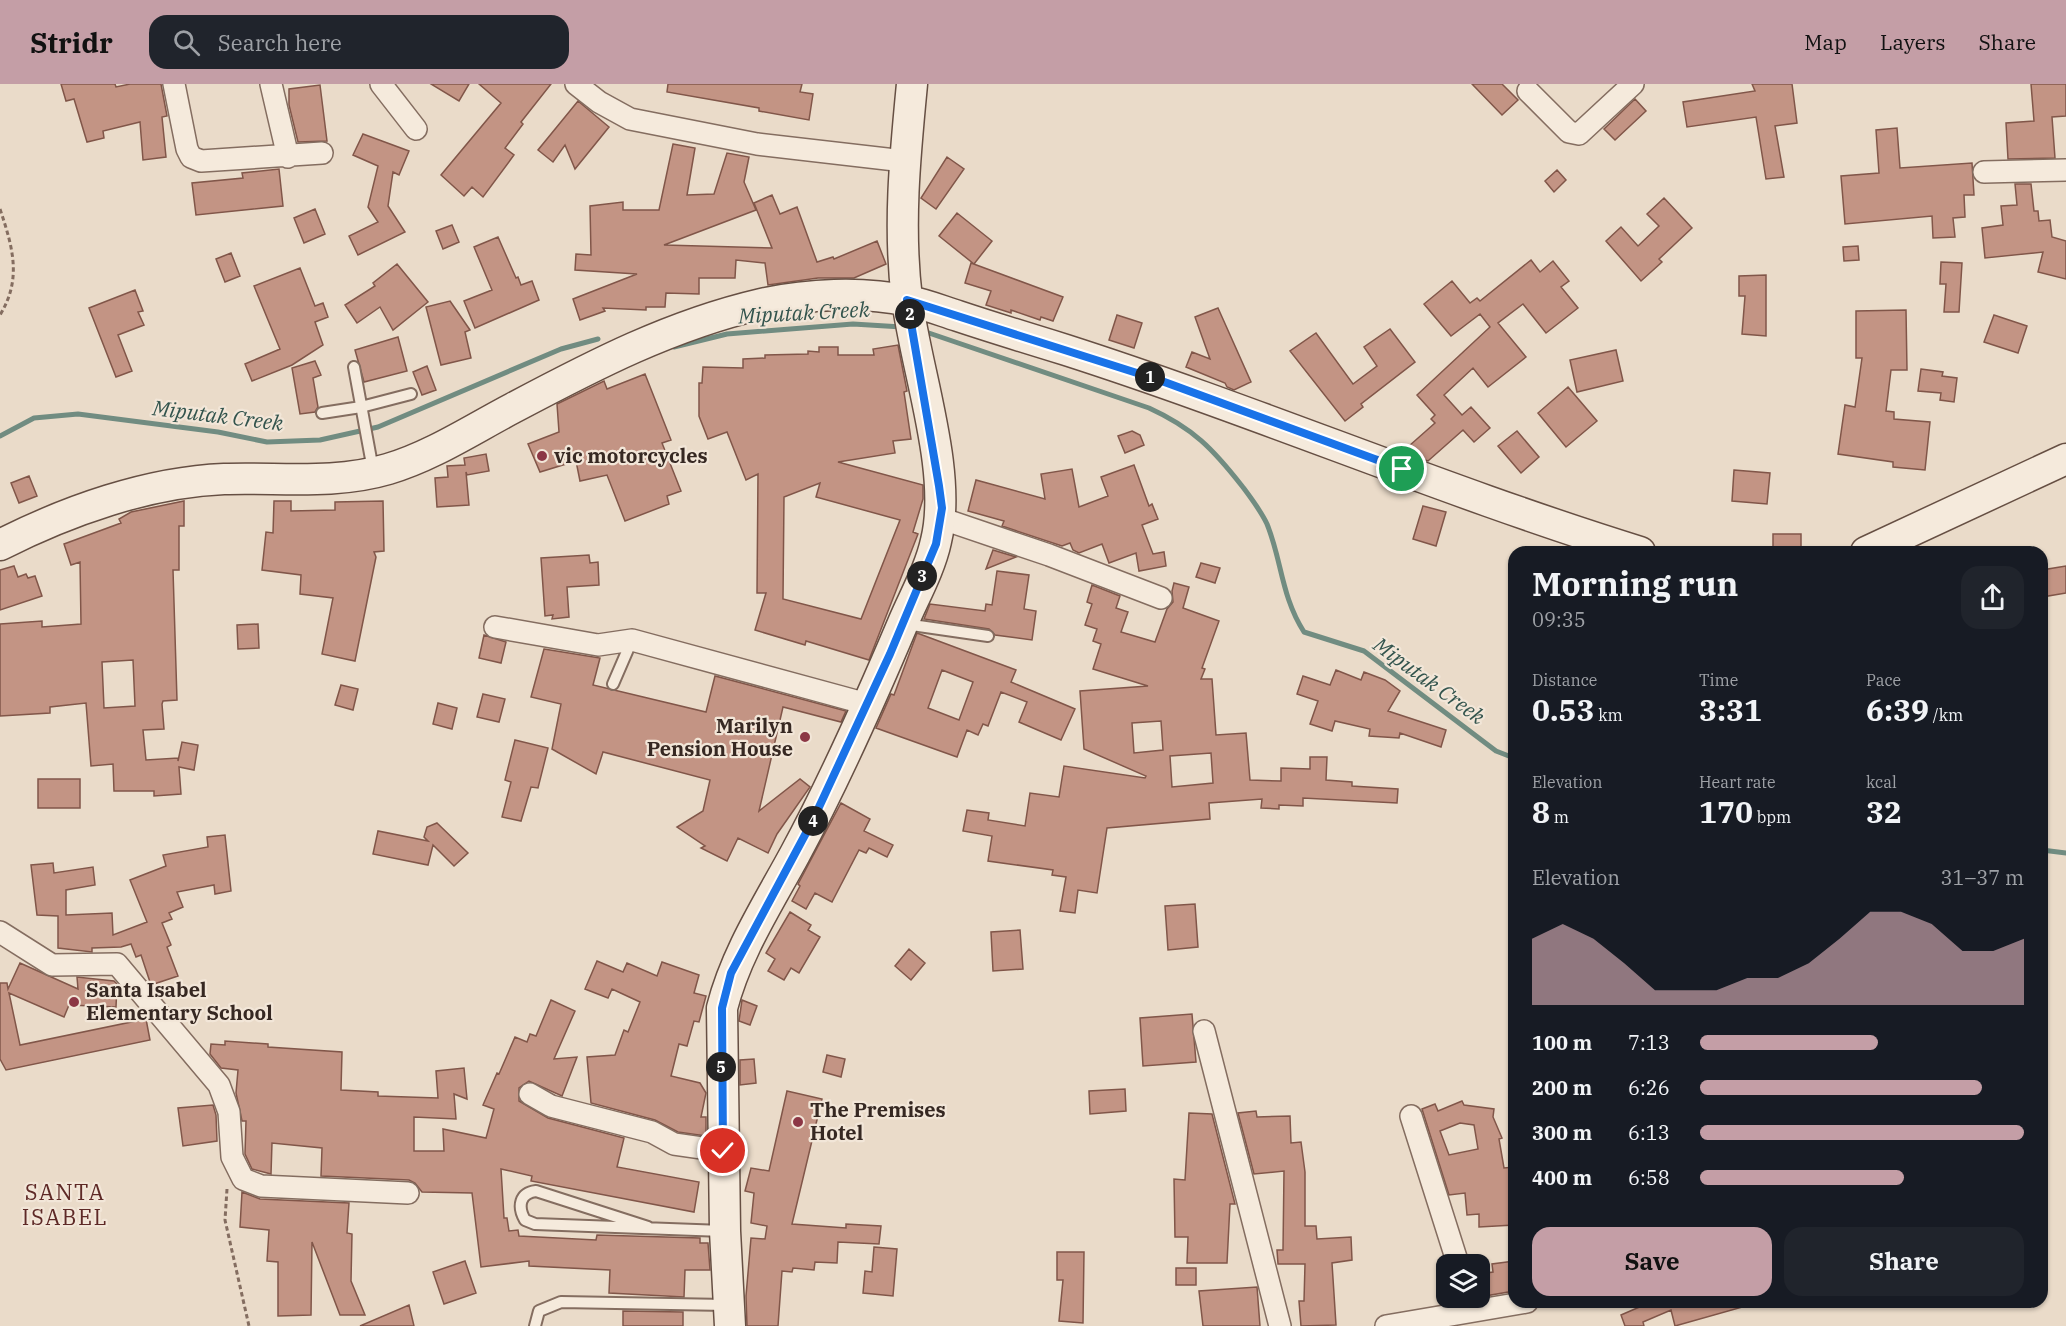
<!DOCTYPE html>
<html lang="en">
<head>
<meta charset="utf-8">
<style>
	:root { --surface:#171b24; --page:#20242c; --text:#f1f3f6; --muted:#9ea1a6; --accent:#c49ea6 }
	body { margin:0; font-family:"IBM Plex Serif",serif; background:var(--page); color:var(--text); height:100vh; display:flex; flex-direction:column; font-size:22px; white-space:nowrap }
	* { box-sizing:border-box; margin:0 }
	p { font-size:20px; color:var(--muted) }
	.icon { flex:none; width:33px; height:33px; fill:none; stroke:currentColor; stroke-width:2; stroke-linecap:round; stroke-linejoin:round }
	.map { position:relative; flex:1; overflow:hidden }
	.panel { position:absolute; left:1508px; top:462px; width:540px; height:762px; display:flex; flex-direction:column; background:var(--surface); border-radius:18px; box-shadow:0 2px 4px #0004 }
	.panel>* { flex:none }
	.buttons { position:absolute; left:1436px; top:1170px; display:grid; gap:12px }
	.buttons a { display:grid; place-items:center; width:54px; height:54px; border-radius:12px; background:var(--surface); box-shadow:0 2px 4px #0004; font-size:30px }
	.pin { position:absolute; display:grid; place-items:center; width:51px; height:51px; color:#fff; margin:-26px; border:3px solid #fff; border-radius:50%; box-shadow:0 2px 6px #0007 }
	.km { position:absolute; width:30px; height:30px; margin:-15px; border-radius:50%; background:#222; color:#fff; font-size:16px; line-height:30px; text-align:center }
	.round { display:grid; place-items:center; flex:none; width:63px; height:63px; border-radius:18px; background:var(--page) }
	.overview { display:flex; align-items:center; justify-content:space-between; height:102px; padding:0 24px }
	h1 { font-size:33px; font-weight:800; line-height:45px }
	.metrics { display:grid; grid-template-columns:repeat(3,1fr); gap:9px; height:102px; padding:6px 24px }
	.metrics div { display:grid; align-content:center }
	.metrics b { font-size:30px; font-weight:800 }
	.metrics small { font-size:16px; font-weight:400 }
	.metrics p { font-size:16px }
	.chart { height:168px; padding:12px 24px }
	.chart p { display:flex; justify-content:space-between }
	.chart svg { width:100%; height:108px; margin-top:6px; fill:var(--accent); opacity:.7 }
	.button { display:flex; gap:12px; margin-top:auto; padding:12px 24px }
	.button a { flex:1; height:69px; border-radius:18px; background:var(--accent); color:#111; font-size:24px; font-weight:800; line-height:69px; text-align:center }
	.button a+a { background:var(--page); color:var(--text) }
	ul { padding:0 24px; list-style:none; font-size:20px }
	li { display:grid; grid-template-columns:96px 72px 1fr; align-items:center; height:45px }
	li i { height:15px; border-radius:8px; background:var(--accent) }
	header { display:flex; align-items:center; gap:36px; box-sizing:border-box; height:84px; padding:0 30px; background:var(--accent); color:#111 }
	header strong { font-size:28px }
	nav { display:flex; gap:33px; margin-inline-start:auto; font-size:21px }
	.search { width:420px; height:54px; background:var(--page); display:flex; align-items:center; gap:15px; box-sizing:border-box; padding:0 21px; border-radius:18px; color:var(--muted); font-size:22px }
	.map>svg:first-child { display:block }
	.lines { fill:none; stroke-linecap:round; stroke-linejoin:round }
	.stream { stroke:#718c81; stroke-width:5 }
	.building { fill:#c39484; stroke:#815649; stroke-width:1.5; fill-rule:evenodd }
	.lane-casing { stroke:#846d60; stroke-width:14 }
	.street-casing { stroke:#846d60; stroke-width:24 }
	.secondary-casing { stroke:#664f43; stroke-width:33 }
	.path { stroke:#846d60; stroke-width:3; stroke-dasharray:4.5 3; stroke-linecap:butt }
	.lane { stroke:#f5eadc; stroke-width:10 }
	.street { stroke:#f5eadc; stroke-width:21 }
	.secondary { stroke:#f5eadc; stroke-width:30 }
	.route-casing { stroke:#fff; stroke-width:12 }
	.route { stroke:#1a73e8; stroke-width:8 }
	.poi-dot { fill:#8c3745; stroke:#f2e6d8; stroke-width:2 }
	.labels { text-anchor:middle; stroke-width:4.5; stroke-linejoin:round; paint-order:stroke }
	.poi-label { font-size:20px; font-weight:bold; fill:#362822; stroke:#f2e6d8; text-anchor:start }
	.water-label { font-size:21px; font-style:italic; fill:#33544d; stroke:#f2e6d8 }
	.quarter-label { font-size:22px; letter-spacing:1.5px; fill:#5e2926; stroke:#f2e6d8 }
</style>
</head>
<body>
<header>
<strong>Stridr</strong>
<div class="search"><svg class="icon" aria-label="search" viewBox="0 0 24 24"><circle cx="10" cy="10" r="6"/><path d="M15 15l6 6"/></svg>Search here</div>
<nav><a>Map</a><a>Layers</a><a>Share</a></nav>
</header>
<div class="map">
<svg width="2066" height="1242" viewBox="0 0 2066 1242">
	<rect width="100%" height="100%" fill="#eadbc9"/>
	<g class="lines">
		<path class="stream" d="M923,247L1149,324C1193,344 1213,365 1242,402C1251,414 1261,427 1267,440C1282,477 1281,512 1304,548L1364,567L1496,667L1514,674
			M674,263L727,250L853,240L902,243
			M0,352L34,334L78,330L218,348L267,358L320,356L378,343L561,265L598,255
			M2042,766L2066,769"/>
	</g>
	<path class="building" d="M61,0H115L116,3L130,0H161L167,32L162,33L166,73L143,76L140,38L103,47L104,54L87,58L74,15L66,17Z
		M431,0H469L459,17Z
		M479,0H551L521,38L523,40L505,64L514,71L483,113L472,103L464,112L441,91L501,19Z
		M668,0H802L800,8L813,10L809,36L759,27V24L667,8Z
		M1472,0H1502L1518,16L1502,31Z
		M1752,0H1792L1797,39L1775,42L1784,93L1766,95L1756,33L1687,43L1683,18L1755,7Z
		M2031,0H2066V32L2052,33L2055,74L2008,75L2006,39L2034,37Z
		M320,1L327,57L298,58L289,21V5Z
		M1635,15L1646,27L1615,56L1604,45Z
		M578,17L609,43L575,85L565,61L553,78L538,66Z
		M1897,44L1900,84L1972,79L1974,111H1964L1965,133L1953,134L1955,153L1933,154L1932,132L1845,140L1841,92L1879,89L1876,46Z
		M363,50L409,67L399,91L393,88L388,122L405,148L358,171L349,152L378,138L368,123L378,82L353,71Z
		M673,60L695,64L687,111L714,110L727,69L749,73L744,98L756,126L664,161L772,164L754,119L772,111L780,130L797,123L817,178L833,173L834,175L877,157L886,180L854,194H818L768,201L765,179L736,176L735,194H699V210L666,209L665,223H646V226L603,224L605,227L580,236L573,215L637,190L575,186L576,170L591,171L590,122L623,118V126H659Z
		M947,73L964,85L936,125L921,114Z
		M279,85L283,122L196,131L192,99L243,94L242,89Z
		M1557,86L1566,96L1554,108L1545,97Z
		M2015,100H2031L2034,127H2038L2039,137L2050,136L2052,153L2066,157V195L2038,188L2043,168L1985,174L1982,144L2003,141L2001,122L2017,121Z
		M1664,114L1692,144L1659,175L1662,178L1641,197L1606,157L1621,143L1638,162L1659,142L1647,130Z
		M315,125L325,150L304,159L294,134Z
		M957,129L992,157L974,180L939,152Z
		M452,141L459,158L443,165L436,147Z
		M498,153L516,194L518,193L521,201L532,197L539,216L475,244L464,217L492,206L474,163Z
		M1858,162L1859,176L1844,177L1843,163Z
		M231,169L240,192L225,198L216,175Z
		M1531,176L1540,188L1553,177L1569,197L1561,203L1578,224L1546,249L1523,220L1498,239L1526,273L1488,303L1473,284L1444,311L1462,331L1471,323L1490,344L1474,358L1463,346L1428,377L1419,374L1409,362L1435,339L1431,335L1435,331L1417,311L1490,243L1480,230L1451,252L1424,220L1452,197L1470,219L1477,214L1480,217Z
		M1941,178L1962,179L1959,228H1944L1946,200H1940Z
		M971,179L1063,213L1053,237L1041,233L1040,236L1011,226V229L986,221L991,207L965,199Z
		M397,180L428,218L393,246L380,223L357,239L345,221L375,202L373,199Z
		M300,184L315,222L323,219L328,233L315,238L323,261L292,281L252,297L245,280L280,265L254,202Z
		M1766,191V252L1742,250L1745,212H1739V192Z
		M135,206L143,227L138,228L144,241L118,251L132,287L116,293L89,224Z
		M450,217L470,246L465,248L471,274L441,281L426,223Z
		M1218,224L1251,298L1234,306L1227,303L1225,299L1186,283L1192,268L1210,275L1195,233Z
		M1906,226L1907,286H1891L1886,327L1894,328V335L1930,338L1925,386L1893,383V378L1838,370L1845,321L1855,323L1862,274H1856V227Z
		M1117,231L1142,239L1134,264L1109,256Z
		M1994,231L2027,242L2018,269L1984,258Z
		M1390,245L1415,278L1361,320L1363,323L1345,337L1290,267L1316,249L1353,300L1377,282L1364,263Z
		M398,253L407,287L364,298L355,266Z
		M898,261L907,307L904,308L911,355L893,357L895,369L838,378L923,401V415L913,448L918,450L869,576L806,557L805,561L755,546L766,509H757L758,390L746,396L727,348L708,355L699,332V299H702L703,283L743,284V275L765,274V271L808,270V267L819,268V263H838V271H874L873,265ZM820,399L816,413L900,436L861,535L783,515L784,413Z
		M1616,266L1623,297L1577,308L1570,276Z
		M315,277L321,291L313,294L318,323L315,328L300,330L292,284Z
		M427,282L436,306L422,311L413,288Z
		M1921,285L1943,288L1942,292L1957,294L1954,318L1940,316L1941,309L1918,307Z
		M645,290L671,356L662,359L681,407L667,412L669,420L625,437L607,391L580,397L576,377L540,388L528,360L559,348L557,320L604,297L607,305Z
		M1568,303L1597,337L1566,363L1538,329Z
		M1132,347L1140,351L1144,361L1125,369L1118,352Z
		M1517,347L1539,373L1521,389L1498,362Z
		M486,370L489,387L467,391L466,388L469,421L437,423L435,394L448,393L447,382L465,381L464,374Z
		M1134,381L1149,422L1152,420L1158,435L1142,441L1153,470L1164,468L1166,482L1139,487L1136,469L1109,479L1102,460L1079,469L1073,466L1070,459L1062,462L1002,442L1004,437L968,427L976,396L1045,415L1041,390L1072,385L1079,423L1108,412L1101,393Z
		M1734,386L1770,389L1767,420L1732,417Z
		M29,392L37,412L19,419L11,399Z
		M184,417V442H179V486H173L177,616L163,617L162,620L164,645L143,646L146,676L178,674V677L182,658L198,661L194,686L179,683L181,710L154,712V707H114L113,680L91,682L86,619L50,623V629L0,632V540L42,537V543L81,540L80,478L71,481L64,460L121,439L119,435L131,428ZM133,576L135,622L104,624L102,578Z
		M274,417H291V427L335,426V418L383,417L384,467L374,468L376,473L355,577L322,570L333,514L300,510L301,491L262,486L266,448L273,449Z
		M1423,422L1446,428L1436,462L1413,455Z
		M1773,450H1801V468H1773Z
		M993,466L1016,473L986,485Z
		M589,471L590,479L598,478L599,501L567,503L569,533L552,535L553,531L545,532L541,474Z
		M1201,479L1220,484L1215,499L1196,493Z
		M14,482L18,493L26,490L28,494L35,492L42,512L0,526V486Z
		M2066,482V509L2042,513V486Z
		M997,487L1029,491L1024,525L1036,527L1032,556L995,551L989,545L924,535L930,520L985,527L986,520L992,521Z
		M1174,499L1189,503L1183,524L1219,537L1202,584L1205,585L1201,595H1212L1216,651L1246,649L1250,696L1281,697V684L1310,685V673H1327L1326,696L1352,698V702L1398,705L1397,719L1303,714V722L1279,721V725L1261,724L1262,715L1209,719L1210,735L1107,744L1097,809L1078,806L1075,829L1060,827L1066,793L1052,791L1053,786L988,777L992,752L963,747L967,726L989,729L988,736L1025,742L1030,709L1059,713L1064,682L1145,694L1146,692L1084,665L1080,607L1148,602L1093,585L1101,560L1093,557L1097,545L1085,541L1092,520L1087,518L1092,501L1120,512L1116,524L1128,528L1121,548L1155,558L1167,525L1173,518L1172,507ZM1161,637L1163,666L1134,669L1132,639ZM1211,669L1213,699L1172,703L1170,672Z
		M258,540L259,564L238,565L237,541Z
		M917,549L1016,586L1011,598L1075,625L1061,656L1019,638L1027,618L1001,608L988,642L983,640L978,651L967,646L957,673L876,644L891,610L894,611ZM942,586L973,598L959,636L928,624Z
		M484,551L506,558L501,579L479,574Z
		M544,565L600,574L593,601L706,628L715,592L846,627L841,638L783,623L759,727L800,695L810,703L777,750L768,769L738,754L727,777L701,764L705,762L677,743L703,727L710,696L603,668L596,690L552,665L561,620L531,613Z
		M1336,586L1361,596L1364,588L1385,596L1400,607L1388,627L1446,646L1441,663L1400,649L1399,654L1369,652L1370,645L1335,637L1332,647L1310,640L1318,617L1297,610L1303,592L1330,601Z
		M341,601L358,605L353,626L335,621Z
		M483,610L505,615L499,638L477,633Z
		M438,619L457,624L452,645L433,640Z
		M515,656L548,664L538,704L531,703L521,737L502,733L511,698L505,696Z
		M38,695H80V724H38Z
		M841,719L870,735L864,747L893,761L887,773L869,764L866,769L859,766L832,818L815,809L806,825L792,817L800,802L798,800Z
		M437,739L468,769L454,782L433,761L428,781L373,770L378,747L428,757L424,753L427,743Z
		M225,751L231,807L215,810L214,801L177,808L183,823L169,829L172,835L162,839L171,861L167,863L178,892L151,901L141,871L136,873L131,860L121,863L92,864V868L58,864V832L37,831L31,781L53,779L54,789L93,783L95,801L66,806V831L112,829L113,851L147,838L130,796L166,782L163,771L208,763L207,753Z
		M1195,820L1198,863L1168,866L1165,822Z
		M790,828L811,841L808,846L820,853L799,889L791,884L784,896L768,887L775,875L766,869Z
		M1020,846L1023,885L993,887L991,848Z
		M909,865L925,879L911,896L895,882Z
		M597,877L623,888L627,879L657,892L662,878L699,891L694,909L706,912L699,938L694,937L687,962L679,960L671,992L700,999L706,1009L701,1033H706V1052L678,1048L655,1036L591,1019L587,973L615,971L624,946L628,948L640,918L612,905L608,914L585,905Z
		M20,879L78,905L77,893L114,897L117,900L116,923L69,921L64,933L9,909L20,961L146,935L150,956L6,986L0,975V899H7L8,905Z
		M551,916L575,927L554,975L577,973L562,1012L529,997L519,1004V1017L548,1034L624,1054L617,1083L699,1098L694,1128L531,1097L532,1092L501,1085L504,1134H507L509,1147L518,1146L519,1152L596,1156L597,1151L700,1154V1159H708L710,1186H685L684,1213L609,1209L610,1186L529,1182V1177L481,1183L472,1109L422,1108L415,1099L409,1096L321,1092L322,1064L272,1059L271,1090L252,1085L245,1070L246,1037H242L236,1009L238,986L221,984L210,970L211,960L225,961V957L268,960V963L342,968L341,1006L378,1008V1012L438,1014L436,987L464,984L467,1015L454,1010L456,1035L414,1033V1067H444L443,1045L486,1054L494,1025L483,1021L497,989L499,990L515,953L527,958L530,950L536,952Z
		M742,916L757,922L750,941L739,937Z
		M1192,930L1196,978L1143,982L1140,934Z
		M827,971L845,975L841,993L823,988Z
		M754,975L756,999L740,1001V976Z
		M1125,1005L1126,1027L1090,1030L1089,1007Z
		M787,1007L822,1015L792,1140L846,1144V1140L881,1142L879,1160L838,1158L837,1179L815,1178L814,1186L793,1184L792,1188L782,1187L778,1242H747L746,1212L751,1154L765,1155L767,1142L751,1139L754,1109L745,1107L751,1084L769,1087Z
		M1462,1017L1464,1021L1494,1025L1493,1033L1502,1054L1499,1055L1504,1084L1514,1083V1141L1479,1143V1130L1467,1131L1465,1109L1449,1111L1422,1025L1435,1020L1438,1027ZM1460,1039L1474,1041L1478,1065L1449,1071L1440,1047Z
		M213,1021L216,1031L217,1057L183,1062L178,1024Z
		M1256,1027L1257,1033L1290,1032L1291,1059L1301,1058L1305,1088V1142H1316L1317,1155L1351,1153L1352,1176L1332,1179L1336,1241L1301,1242L1299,1217H1304L1305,1180H1278L1277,1166H1283L1284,1087L1254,1090L1238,1029Z
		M1189,1029L1212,1030L1235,1120H1230L1227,1179H1187L1188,1153H1175L1174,1095L1185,1096Z
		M242,1108L260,1115L349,1119L347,1149L352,1150L351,1197L365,1231H340L312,1158L311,1231L278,1232V1178L267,1177L269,1146L240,1143Z
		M874,1163L897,1165L893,1212L863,1209L865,1187L872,1188Z
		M1057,1168H1084L1083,1239L1059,1237L1063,1196H1057Z
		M465,1177L476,1209L444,1220L433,1188Z
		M1514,1177V1207L1479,1213V1190L1493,1188L1492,1180Z
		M1176,1184H1196V1201H1176Z
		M1257,1203L1260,1242H1203L1199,1207Z
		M1651,1218H1746V1222L1675,1242L1671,1226L1643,1238L1644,1242H1625L1621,1231Z
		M409,1221L414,1242H360Z
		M623,1227L683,1228V1242H623Z"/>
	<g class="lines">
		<defs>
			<path id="lane" d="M354,283L373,386
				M322,329L361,323L411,310
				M905,540L988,552
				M613,600L632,556
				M648,1143L536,1107C520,1109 517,1122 525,1136L535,1140L723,1147
				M535,1242L539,1227L561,1218L726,1221"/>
			<path id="street" d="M174,0L187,65L191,73L201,77L322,69
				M271,0L288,73
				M381,0L416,45
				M576,0L599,18L630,35L757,60L904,77
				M1528,7L1569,48L1579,50L1633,0
				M1984,88L2066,86
				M940,434L1049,471L1161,514
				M495,543L598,561L632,556L867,620
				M0,848L52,881L117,880L219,1001L229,1028L232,1073L243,1095L261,1102L408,1109
				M1204,947L1280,1242
				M530,1010L551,1022L652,1048L674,1060L723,1067
				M1411,1032L1458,1180
				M1386,1242L1527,1218"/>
			<path id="secondary" d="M0,461C67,427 148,398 224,395C279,393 334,401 388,385C432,372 473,345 513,324C594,281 671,241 761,220C807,210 862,207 908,217C925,220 942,227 958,232C994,244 1030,255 1066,266C1259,328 1446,408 1640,468
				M1866,468L2066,375
				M730,1242L725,1147L722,924C736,869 768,820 795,770C835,696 870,617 903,539C914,513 930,485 936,457C953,388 916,286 907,215C898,143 905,72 912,0"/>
		</defs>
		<use href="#lane" class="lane-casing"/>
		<use href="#street" class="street-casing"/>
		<use href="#secondary" class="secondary-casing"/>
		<path class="path" d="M0,125C13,164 22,195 0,231
			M227,1105L225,1136L249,1242"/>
		<use href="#lane" class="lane"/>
		<use href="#street" class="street"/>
		<use href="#secondary" class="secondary"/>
	</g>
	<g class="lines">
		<defs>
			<path id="route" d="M723,1067L722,924L731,889L813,736L890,570L936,460L942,424L939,402L907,216L1159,296L1402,385"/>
		</defs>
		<use href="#route" class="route-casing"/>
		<use href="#route" class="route"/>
	</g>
	<g class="poi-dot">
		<circle cx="542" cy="372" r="6"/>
		<circle cx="805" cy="653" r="6"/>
		<circle cx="74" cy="918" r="6"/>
		<circle cx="798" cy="1038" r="6"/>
	</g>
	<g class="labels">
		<g class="poi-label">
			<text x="554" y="379">vic motorcycles</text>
			<text x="793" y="649" text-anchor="end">Marilyn<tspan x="793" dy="23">Pension House</tspan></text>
			<text x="86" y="913">Santa Isabel<tspan x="86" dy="23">Elementary School</tspan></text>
			<text x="810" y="1033">The Premises<tspan x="810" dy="23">Hotel</tspan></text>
		</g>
		<g class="water-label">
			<text transform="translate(804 229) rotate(-3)" y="7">Miputak Creek</text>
			<text transform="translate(218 332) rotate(7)" y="7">Miputak Creek</text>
			<text transform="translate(1429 597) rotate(36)" y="7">Miputak Creek</text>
		</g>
		<g class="quarter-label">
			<text x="65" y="1116">SANTA<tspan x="65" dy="25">ISABEL</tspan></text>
		</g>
	</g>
</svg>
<div class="buttons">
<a><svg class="icon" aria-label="layers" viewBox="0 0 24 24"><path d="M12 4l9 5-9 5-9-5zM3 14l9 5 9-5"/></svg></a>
</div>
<div class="pin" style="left:1402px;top:385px;background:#1e9e55"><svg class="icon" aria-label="arrive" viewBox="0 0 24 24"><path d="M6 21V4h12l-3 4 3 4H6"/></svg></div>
<div class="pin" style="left:723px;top:1067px;background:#d93025"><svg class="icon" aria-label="check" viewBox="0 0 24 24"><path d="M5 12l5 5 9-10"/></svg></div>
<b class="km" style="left:1150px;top:293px">1</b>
<b class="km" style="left:910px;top:230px">2</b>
<b class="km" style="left:922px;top:492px">3</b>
<b class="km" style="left:813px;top:737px">4</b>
<b class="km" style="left:721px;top:983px">5</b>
<section class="panel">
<div class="overview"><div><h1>Morning run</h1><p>09:35</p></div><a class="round"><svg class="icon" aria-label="share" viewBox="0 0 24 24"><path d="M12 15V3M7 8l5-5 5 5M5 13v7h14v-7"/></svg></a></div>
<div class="metrics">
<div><p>Distance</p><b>0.53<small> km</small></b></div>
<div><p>Time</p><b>3:31</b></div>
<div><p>Pace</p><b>6:39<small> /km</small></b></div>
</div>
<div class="metrics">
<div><p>Elevation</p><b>8<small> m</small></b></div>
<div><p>Heart rate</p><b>170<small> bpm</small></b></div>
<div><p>kcal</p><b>32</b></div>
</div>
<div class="chart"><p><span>Elevation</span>31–37 m</p>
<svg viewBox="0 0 160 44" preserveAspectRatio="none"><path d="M0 44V17L10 11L20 17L30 27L40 38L50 38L60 38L70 33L80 33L90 27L100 17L110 6L120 6L130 11L140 22L150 22L160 17V44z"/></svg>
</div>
<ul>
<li><b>100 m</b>7:13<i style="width:55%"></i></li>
<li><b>200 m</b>6:26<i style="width:87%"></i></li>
<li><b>300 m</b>6:13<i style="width:100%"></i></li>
<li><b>400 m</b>6:58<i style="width:63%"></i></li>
</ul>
<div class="button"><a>Save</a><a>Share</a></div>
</section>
</div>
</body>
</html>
